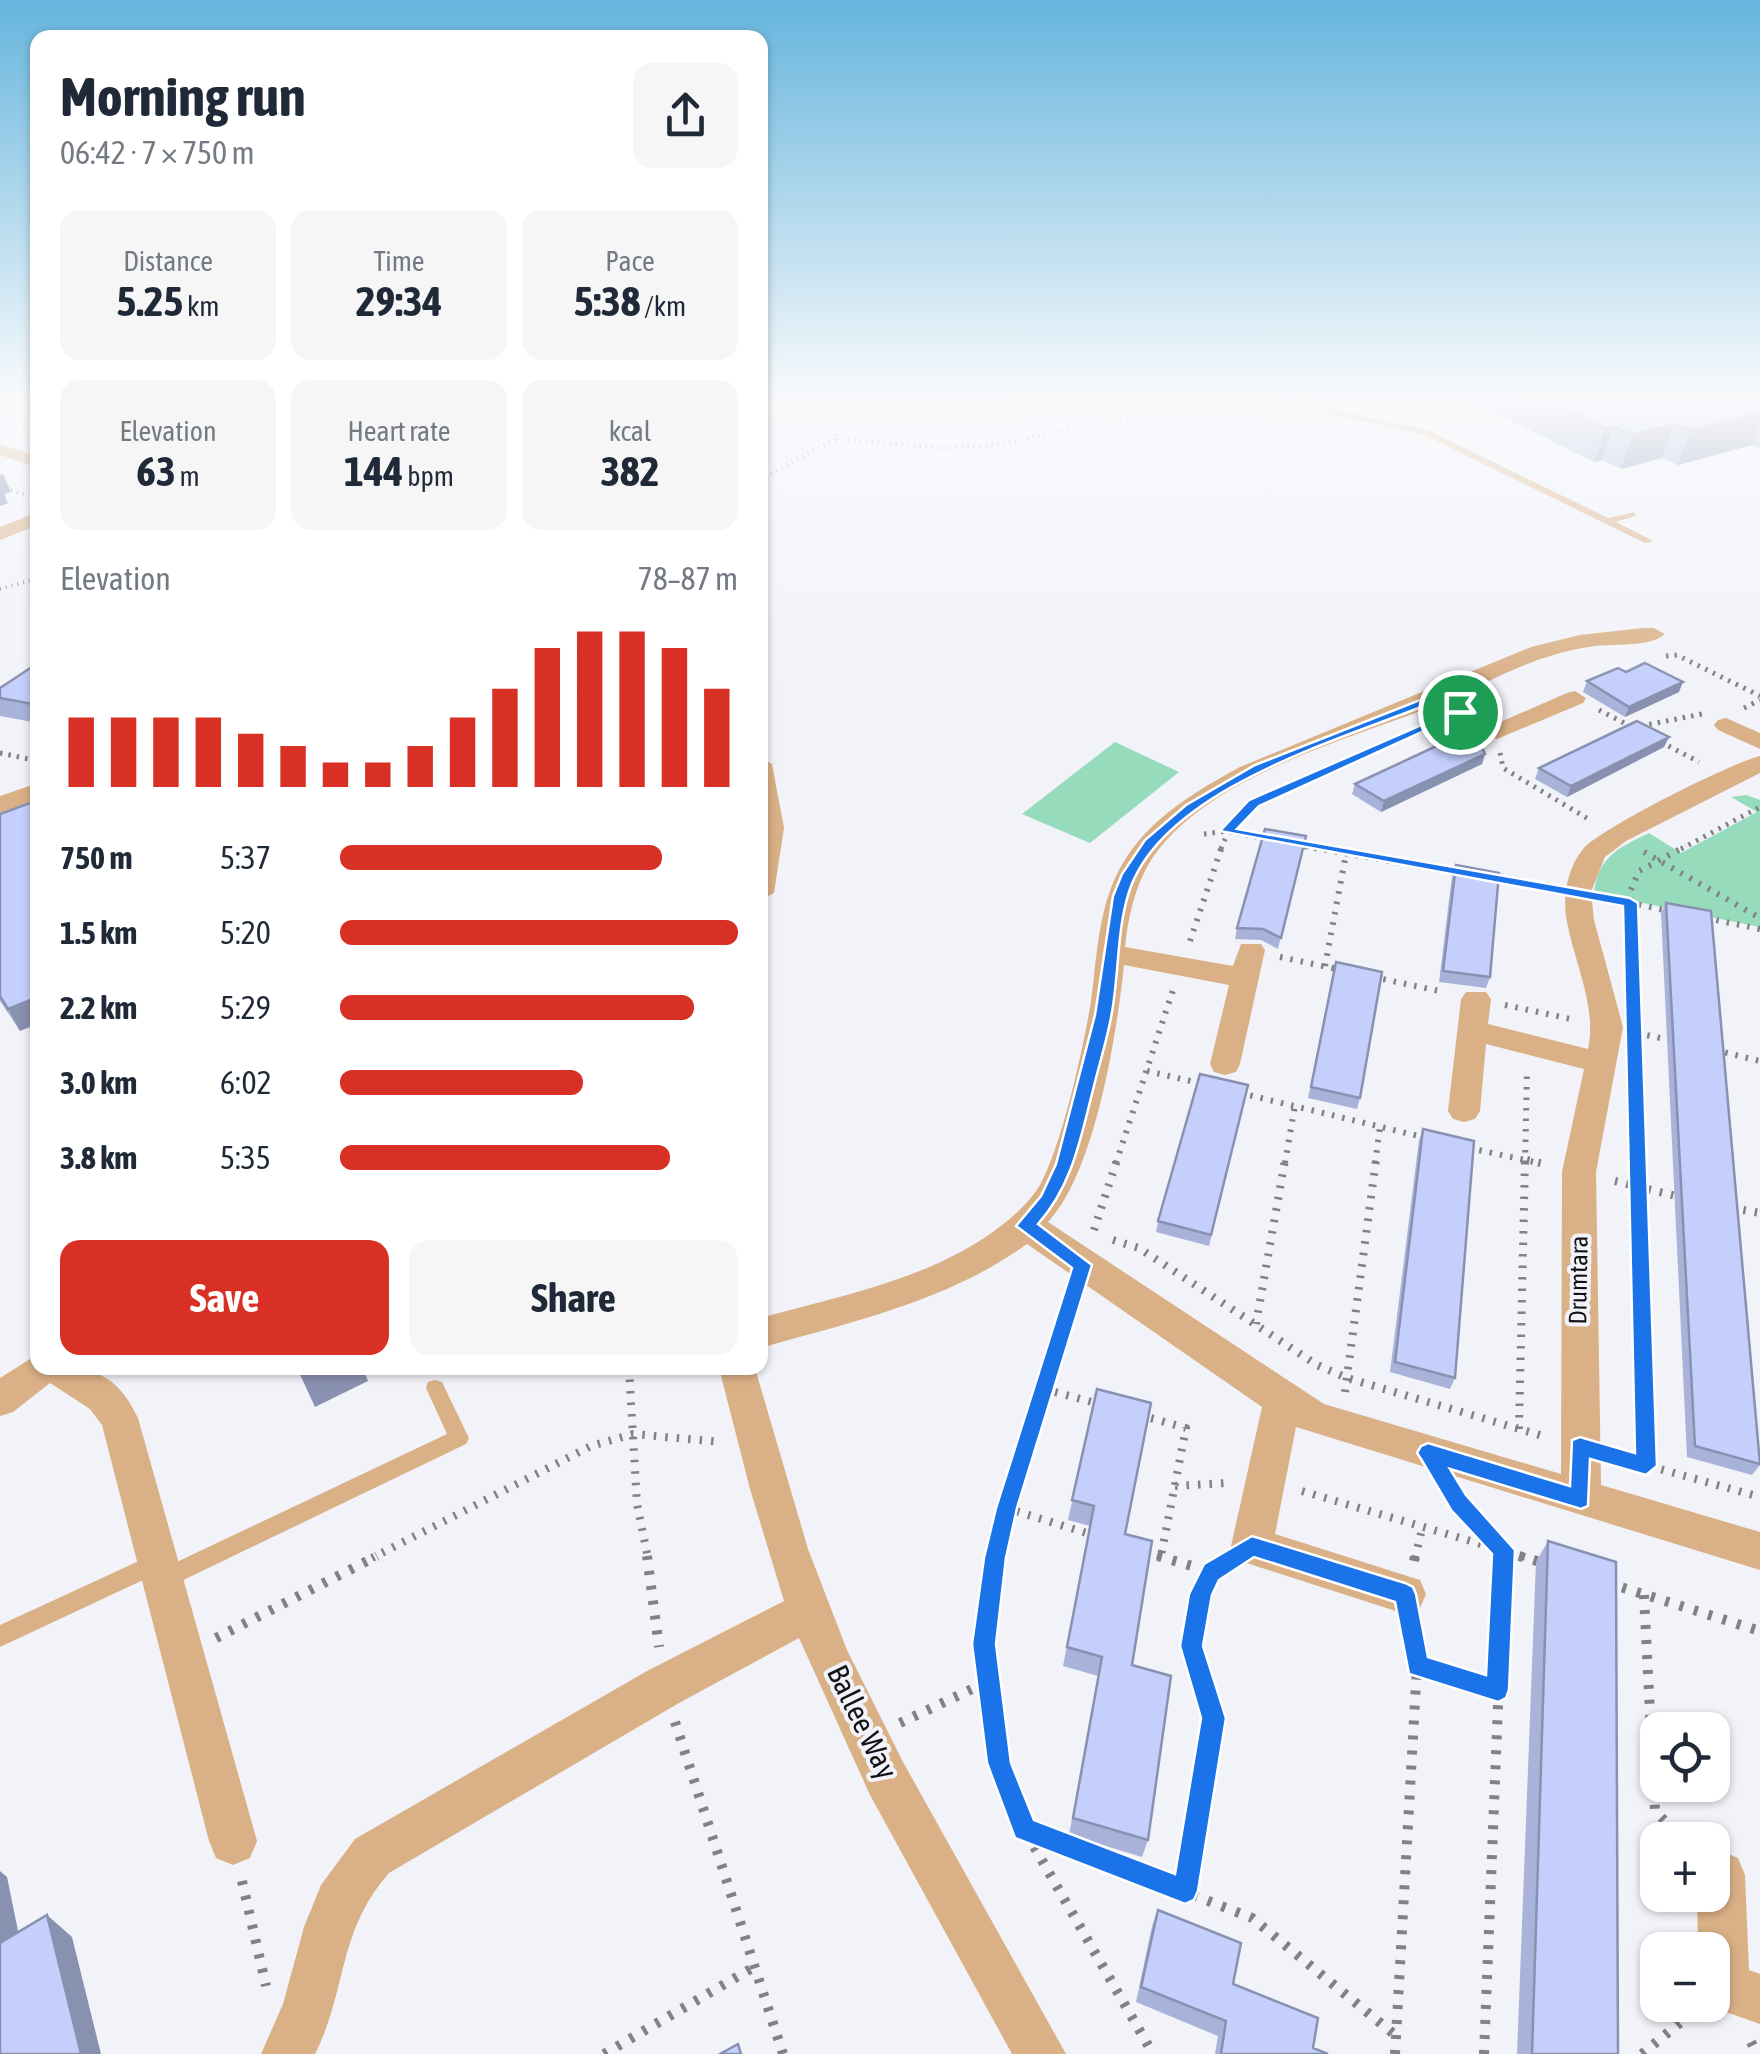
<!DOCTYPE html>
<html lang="en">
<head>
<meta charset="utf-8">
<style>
	:root { --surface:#fff; --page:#f6f6f7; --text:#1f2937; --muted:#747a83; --accent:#d93025 }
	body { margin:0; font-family:"Asap Condensed",sans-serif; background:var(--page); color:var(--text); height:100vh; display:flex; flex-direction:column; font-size:38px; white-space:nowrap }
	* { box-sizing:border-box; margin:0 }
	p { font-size:32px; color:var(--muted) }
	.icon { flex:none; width:55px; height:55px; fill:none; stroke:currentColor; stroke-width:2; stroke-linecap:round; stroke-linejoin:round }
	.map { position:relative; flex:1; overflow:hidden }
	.drawer { position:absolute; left:30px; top:30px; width:738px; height:1345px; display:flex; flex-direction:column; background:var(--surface); border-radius:20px; box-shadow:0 2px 8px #0004 }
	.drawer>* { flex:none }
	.tools { position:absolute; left:1640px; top:1712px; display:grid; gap:20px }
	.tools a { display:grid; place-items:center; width:90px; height:90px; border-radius:20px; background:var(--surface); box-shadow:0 2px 8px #0004; font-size:50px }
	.pin { position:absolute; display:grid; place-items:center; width:85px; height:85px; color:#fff; margin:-42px; border:5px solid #fff; border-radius:50%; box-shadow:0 2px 10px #0007 }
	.round { display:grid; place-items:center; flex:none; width:105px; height:105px; border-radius:20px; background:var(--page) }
	.head { display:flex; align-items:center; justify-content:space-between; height:170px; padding:0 30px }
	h1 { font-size:55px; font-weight:700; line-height:75px }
	.stats { display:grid; grid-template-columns:repeat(3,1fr); gap:15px; height:170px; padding:10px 30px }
	.stats div { display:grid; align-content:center; border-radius:20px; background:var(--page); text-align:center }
	.stats b { font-size:42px; font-weight:700 }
	.stats small { font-size:28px; font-weight:400 }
	.stats p { font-size:28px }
	.chart { height:280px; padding:20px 30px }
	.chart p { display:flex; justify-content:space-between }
	.chart svg { width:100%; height:180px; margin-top:10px; stroke:var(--accent); stroke-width:6 }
	.action { display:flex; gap:20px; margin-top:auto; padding:20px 30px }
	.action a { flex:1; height:115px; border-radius:20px; background:var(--accent); color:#fff; font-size:40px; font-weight:700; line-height:115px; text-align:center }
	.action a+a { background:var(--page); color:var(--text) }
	ul { padding:0 30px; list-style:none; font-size:32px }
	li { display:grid; grid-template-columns:160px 120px 1fr; align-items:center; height:75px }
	li i { height:25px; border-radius:12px; background:var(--accent) }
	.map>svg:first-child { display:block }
	.green { fill:#96dbbc }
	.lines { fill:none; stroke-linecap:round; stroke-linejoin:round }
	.path-far4 { stroke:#818286; stroke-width:4; stroke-dasharray:1 5; stroke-linecap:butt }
	.path-far3 { stroke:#818286; stroke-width:5; stroke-dasharray:2.5 6; stroke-linecap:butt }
	.path-far2 { stroke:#818286; stroke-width:6; stroke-dasharray:2.5 8; stroke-linecap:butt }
	.path-far1 { stroke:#818286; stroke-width:8; stroke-dasharray:2.5 9; stroke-linecap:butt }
	.path { stroke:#818286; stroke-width:10; stroke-dasharray:4 11; stroke-linecap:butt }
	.lane { fill:#dab086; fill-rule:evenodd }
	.street { fill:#dab086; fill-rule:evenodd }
	.wall { fill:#a9b2d9 }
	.shaded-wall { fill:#8991b0 }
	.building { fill:#c4cffc; stroke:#8991b0; stroke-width:2.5 }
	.route { fill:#1a73e8; stroke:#fff; stroke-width:2.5; fill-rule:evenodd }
	.labels { text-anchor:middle; stroke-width:8; stroke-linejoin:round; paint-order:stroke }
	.street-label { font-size:25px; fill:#121315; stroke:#f2f3f9 }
	.near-street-label { font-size:30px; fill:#121315; stroke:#f2f3f9 }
</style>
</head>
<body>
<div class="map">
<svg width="1760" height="2054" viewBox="0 0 1760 2054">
	<rect width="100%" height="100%" fill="#f2f3f9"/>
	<path class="green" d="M1115,742L1179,772L1090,843L1022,814Z
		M1746,795L1760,800V927L1594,893C1598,857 1618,848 1649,833L1681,853L1757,812L1731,797Z"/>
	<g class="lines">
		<path class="path-far4" d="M836,439L944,448L996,445L1219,398
			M760,479L836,439L847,404
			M0,486L27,496
			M0,589L38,578"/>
		<path class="path-far3" d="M1666,656L1677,655L1760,696
			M1744,708L1760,700
			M1599,710L1632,727
			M1641,726L1702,714
			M1661,742L1699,762
			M0,753L38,761
			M1500,753L1503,768L1590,820
			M1204,834L1227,831L1271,840
			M1298,845L1318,849
			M1221,849C1240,793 1313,777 1362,756
			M1681,849L1760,807"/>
		<path class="path-far2" d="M1304,846L1458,873
			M1644,852L1760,918
			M1490,879L1552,889
			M1608,898L1669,911
			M1706,918L1760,929
			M1190,941L1222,846
			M1280,957L1342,970
			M1325,966L1346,854
			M1373,977L1444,992
			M1633,984L1630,892L1639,871L1686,846
			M1505,1005L1571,1019
			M1637,1033L1674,1041
			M1715,1050L1760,1061
			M1147,1071L1199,1083
			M1635,1077L1637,1163
			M1240,1093L1427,1138
			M1469,1148L1539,1163
			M1116,1163L1173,990
			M1285,1163L1295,1105
			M1375,1163L1380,1127
			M1525,1163L1527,1070"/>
		<path class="path-far1" d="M1527,1160L1544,1164
			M1637,1160L1646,1466
			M1615,1181L1680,1197
			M1732,1208L1760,1213
			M1094,1230L1117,1160
			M1113,1240L1139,1248L1317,1365L1347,1378L1543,1436
			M1256,1324L1285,1160
			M629,1368L637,1504L648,1558
			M1044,1389L1099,1404
			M1345,1392L1376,1160
			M1140,1415L1186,1428L1161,1556
			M1519,1429L1525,1160
			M1617,1457L1760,1497
			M1175,1486L1226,1483
			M1302,1491L1528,1558
			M1455,1496L1504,1550V1558
			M1006,1508L1096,1536
			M1146,1552L1166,1558
			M372,1558L591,1446L633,1434L721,1442
			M995,1558L1006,1508L1073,1294
			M1415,1558L1423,1525"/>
		<path class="path" d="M647,1556L659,1647
			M996,1556L984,1644L999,1763L1024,1829L1153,2054
			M1158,1556L1212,1572
			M1519,1556L1544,1563
			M1414,1561L1415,1556
			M1608,1583L1760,1631
			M1644,1595L1655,1811L1684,1840
			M216,1638L377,1556
			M1417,1666L1498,1690
			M675,1722L783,2054
			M900,1723L989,1681
			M1026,1830L1252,1918L1395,2035
			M242,1881L266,1986
			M1185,1891L1214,1718L1191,1646L1201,1594L1212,1572L1221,1566
			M1751,2042L1757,2054
			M604,2054L754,1967
			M1395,2054L1417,1666L1412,1631
			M1484,2054L1504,1556
			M1642,2054L1693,2012"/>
		<path class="lane" d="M1303,398H1314L1340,411L1428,430L1608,518L1635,512V516L1616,522L1653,541L1645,543L1422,434L1334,415Z
			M435,1380L442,1382L466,1432L469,1438L466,1444L173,1585L166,1588L159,1585L156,1578L158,1573L0,1647V1625L154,1554L161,1557L164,1564L162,1569L447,1434L426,1388L428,1382Z"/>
		<path class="street" d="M0,444L38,457V468L0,455Z
			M38,512V525L0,540V527Z
			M1642,628H1654L1665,634C1650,648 1610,643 1589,647C1539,654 1494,679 1449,699L1498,723L1567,693L1575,691L1586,698L1583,703L1497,739L1429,708C1342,741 1205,778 1151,860C1135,886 1128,917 1125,947L1233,966L1241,944H1261L1265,950L1240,1064L1236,1072L1225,1075L1214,1072L1210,1064L1229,985L1124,965C1117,1033 1095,1173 1048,1222L1324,1404L1561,1474L1562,1172L1584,1069L1486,1044L1480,1111L1475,1119L1464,1122L1453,1119L1448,1111L1461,999L1466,992H1486L1491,999L1488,1024L1588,1049C1597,1007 1575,964 1567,922C1562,897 1567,869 1583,849C1601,828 1731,763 1760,756V773L1626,841L1605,857L1591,892L1594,920L1623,1027L1596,1172L1601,1485L1760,1532V1570L1296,1427L1275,1534L1420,1580L1426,1594L1420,1608L1405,1614L1237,1560L1231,1546L1262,1407L1027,1244C948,1301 852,1322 760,1348V1318C843,1295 937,1278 1006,1222C1018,1212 1033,1198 1041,1183C1062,1144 1084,1046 1091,1001C1098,950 1098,899 1128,855C1155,815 1198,790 1240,767L1531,647L1580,635Z
			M1726,718L1760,733V749L1718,730L1714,725L1718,720Z
			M760,757L772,764L784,828L774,893L760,901Z
			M38,783V799L0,813V796Z
			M38,1354V1368C87,1368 114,1367 138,1418L257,1841L250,1858L233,1865L216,1858L209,1841L102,1425L90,1409L50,1383L13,1412L0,1416V1378Z
			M719,1368H755L808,1549L847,1650L903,1762L1066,2054H1012L870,1795L799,1638L679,1703L389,1873C337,1932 348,1988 315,2054H261L283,2004L304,1927L321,1885L355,1839L647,1671L784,1601L750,1489Z
			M1721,1851L1738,1858L1745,1875L1749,1970L1760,1974V2024L1706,2005H1712V1950H1698L1697,1895H1712V1854Z"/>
	</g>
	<path class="wall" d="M1466,398H1760V448L1752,445L1678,465L1662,458L1621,469L1602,460L1594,462Z
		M38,663V723L0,716V688Z
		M1587,681L1679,692L1625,717L1583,692Z
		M1669,737L1664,747L1567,797L1535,779L1539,768Z
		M1485,754L1482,764L1381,812L1352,794L1355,784Z
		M0,814L20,1031L0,1001Z
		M1306,836L1278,949L1261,940L1235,939L1237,928Z
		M1456,865L1490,977L1486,988L1439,982L1452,876Z
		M1666,903L1760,1465L1752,1475L1687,1457L1661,913Z
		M1336,962L1360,1098L1357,1109L1308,1098Z
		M1248,1085L1209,1246L1156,1232L1158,1221Z
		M1423,1129L1455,1378L1450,1389L1390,1372L1419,1140Z
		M1097,1389L1125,1534L1132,1665L1148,1840L1142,1857L1069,1835L1098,1676L1063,1666L1090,1526L1068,1520Z
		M1548,1541L1618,2054H1517L1536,1562Z
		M1158,1910L1233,1984L1313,2048L1328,2054H1215L1218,2036L1136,2002L1152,1926Z"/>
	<path class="shaded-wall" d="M1760,412V423L1752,445L1678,465L1690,431Z
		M1674,424L1662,458L1621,469L1633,435Z
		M1613,426L1602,460L1594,462L1605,428Z
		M3,474L11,492L4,494L8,503L0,506V475Z
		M1683,682L1679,692L1625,717L1629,707Z
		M1669,737L1664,747L1567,797L1571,786Z
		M1485,754L1482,764L1381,812L1384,801Z
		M38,997V1024L20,1031L8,1009Z
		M297,1368H363L368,1381L315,1407Z
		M0,1871L7,1877L25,1965L0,1946Z
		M47,1915L72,1937L101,2054H81Z"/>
	<path class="building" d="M1542,398H1760V412L1690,431L1674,424L1633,435L1613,426L1605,428Z
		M38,663V705L0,698V688Z
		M1645,663L1683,682L1629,707L1587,681L1618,668L1626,672Z
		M1637,721L1669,737L1571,786L1539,768Z
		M1473,729L1485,754L1384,801L1355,784Z
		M38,800V997L8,1009L0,996V814Z
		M1265,829L1306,836L1281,938L1263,929L1237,928Z
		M1456,865L1499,873L1490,977L1443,971Z
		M1666,903L1711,911L1760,1464L1695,1446Z
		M1336,962L1382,972L1360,1098L1311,1087Z
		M1200,1074L1248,1085L1211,1235L1158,1221Z
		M1423,1129L1474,1141L1455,1378L1395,1362Z
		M1097,1389L1151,1403L1125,1534L1152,1541L1132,1665L1171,1676L1148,1840L1073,1818L1102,1657L1067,1647L1094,1506L1072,1500Z
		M1548,1541L1616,1562L1618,2054H1532Z
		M1158,1910L1241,1943L1233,1984L1318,2018L1313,2048L1328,2054H1221L1226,2021L1141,1987Z
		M47,1915L81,2054H0V1943Z
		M738,2044L741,2054H720Z"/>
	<linearGradient id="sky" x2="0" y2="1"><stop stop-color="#65b5dd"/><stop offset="0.58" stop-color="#f9fafc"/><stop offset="1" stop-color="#f9fafc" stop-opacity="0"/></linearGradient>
	<rect width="1760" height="686" fill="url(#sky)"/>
	<path class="route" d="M1430,696L1466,712L1259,806L1237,829L1630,898L1638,903L1657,1466L1646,1475L1590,1459L1588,1506L1581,1509L1450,1469L1466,1495L1515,1550L1509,1690L1506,1698L1498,1702L1409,1674L1395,1602L1254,1557L1219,1580L1212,1595L1203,1646L1226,1718L1198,1891L1194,1900L1185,1904L1015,1838L987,1763L972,1644L984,1558L996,1508L1072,1268L1016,1226L1041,1196L1056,1164L1095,1015L1113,896L1122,874L1145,840L1186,805L1255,765ZM1429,704L1449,713L1249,800L1220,831L1623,906L1635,1453L1580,1437L1572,1440L1570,1486L1428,1443L1421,1446L1417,1453L1421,1459L1451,1510L1492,1554L1486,1675L1428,1657L1416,1594L1413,1587L1405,1583L1252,1536L1204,1564L1189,1594L1180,1646L1201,1718L1175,1874L1034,1820L1011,1763L996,1644L1006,1558L1017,1508L1092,1265L1038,1224C1073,1185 1081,1136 1094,1086C1100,1061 1108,1037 1112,1012C1119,973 1117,929 1129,892C1162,790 1339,740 1429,704Z"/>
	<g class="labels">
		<g class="street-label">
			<text transform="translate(1578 1280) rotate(-89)" y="9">Drumtara</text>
		</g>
		<g class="near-street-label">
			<text transform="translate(862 1722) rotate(64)" y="10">Ballee Way</text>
		</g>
	</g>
</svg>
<div class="tools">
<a><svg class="icon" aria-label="locate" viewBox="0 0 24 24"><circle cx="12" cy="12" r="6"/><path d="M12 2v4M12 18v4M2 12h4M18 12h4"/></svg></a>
<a>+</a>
<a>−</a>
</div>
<div class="pin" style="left:1460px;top:712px;background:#1e9e55"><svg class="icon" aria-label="arrive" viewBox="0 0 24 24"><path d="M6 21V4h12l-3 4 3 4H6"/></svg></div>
<section class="drawer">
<div class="head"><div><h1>Morning run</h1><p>06:42 · 7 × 750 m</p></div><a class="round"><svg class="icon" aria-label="share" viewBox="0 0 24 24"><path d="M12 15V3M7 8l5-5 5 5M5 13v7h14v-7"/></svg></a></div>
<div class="stats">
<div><p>Distance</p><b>5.25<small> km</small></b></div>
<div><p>Time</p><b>29:34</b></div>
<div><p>Pace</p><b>5:38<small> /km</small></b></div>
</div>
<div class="stats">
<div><p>Elevation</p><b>63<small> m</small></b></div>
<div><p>Heart rate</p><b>144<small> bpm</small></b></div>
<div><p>kcal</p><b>382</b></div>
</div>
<div class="chart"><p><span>Elevation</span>78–87 m</p>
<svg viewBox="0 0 160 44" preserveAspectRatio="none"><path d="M5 44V27M15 44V27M25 44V27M35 44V27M45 44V31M55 44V34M65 44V38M75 44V38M85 44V34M95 44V27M105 44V20M115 44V10M125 44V6M135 44V6M145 44V10M155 44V20"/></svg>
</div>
<ul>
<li><b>750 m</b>5:37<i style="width:81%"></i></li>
<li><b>1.5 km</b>5:20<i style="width:100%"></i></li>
<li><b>2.2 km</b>5:29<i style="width:89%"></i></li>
<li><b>3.0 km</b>6:02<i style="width:61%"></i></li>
<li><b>3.8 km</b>5:35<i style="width:83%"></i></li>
</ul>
<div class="action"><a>Save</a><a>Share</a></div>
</section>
</div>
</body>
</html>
